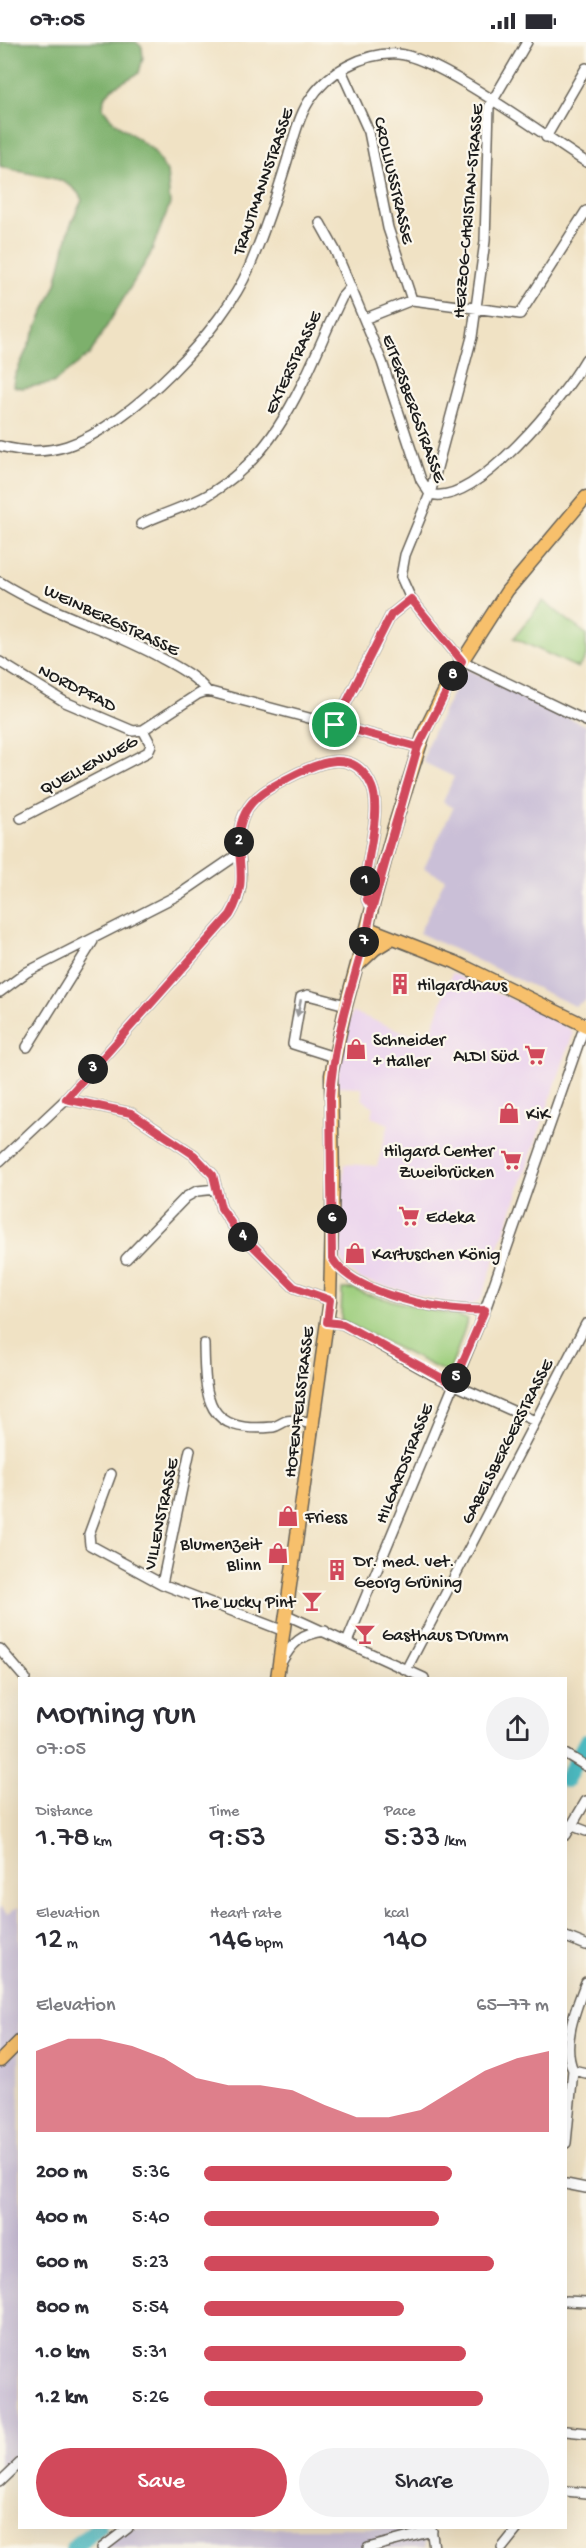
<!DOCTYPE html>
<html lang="en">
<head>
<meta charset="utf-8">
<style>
	:root { --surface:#fff; --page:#f2f2f3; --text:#2b2b33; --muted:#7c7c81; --accent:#d1495b }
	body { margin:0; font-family:"Gochi Hand",sans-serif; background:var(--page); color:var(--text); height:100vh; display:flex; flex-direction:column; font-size:22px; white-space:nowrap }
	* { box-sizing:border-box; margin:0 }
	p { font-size:20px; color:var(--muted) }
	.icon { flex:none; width:33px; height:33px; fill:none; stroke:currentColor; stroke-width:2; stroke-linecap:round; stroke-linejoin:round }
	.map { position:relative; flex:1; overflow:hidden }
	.sheet { position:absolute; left:18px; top:1635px; width:549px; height:852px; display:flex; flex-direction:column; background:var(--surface); border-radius:0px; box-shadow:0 6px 24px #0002 }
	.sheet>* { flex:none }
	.pin { position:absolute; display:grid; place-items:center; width:51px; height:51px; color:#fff; margin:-26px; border:3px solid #fff; border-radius:50%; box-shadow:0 2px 6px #0007 }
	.km { position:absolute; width:30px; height:30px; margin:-15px; border-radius:50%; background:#222; color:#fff; font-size:16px; line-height:30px; text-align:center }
	.round { display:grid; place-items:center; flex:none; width:63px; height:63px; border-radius:32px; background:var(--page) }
	.summary { display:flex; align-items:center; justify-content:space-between; height:102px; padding:0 18px }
	h1 { font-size:33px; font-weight:600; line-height:45px }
	.stats { display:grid; grid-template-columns:repeat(3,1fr); gap:9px; height:102px; padding:6px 18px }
	.stats div { display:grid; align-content:center }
	.stats b { font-size:30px; font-weight:600 }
	.stats small { font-size:16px; font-weight:400 }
	.stats p { font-size:16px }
	.chart { height:168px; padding:12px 18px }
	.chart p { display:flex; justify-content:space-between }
	.chart svg { width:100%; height:108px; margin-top:6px; fill:var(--accent); opacity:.7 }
	.button { display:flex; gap:12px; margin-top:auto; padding:12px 18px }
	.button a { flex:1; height:69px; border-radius:36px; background:var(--accent); color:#fff; font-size:24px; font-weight:600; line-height:69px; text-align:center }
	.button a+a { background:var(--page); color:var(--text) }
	ul { padding:0 18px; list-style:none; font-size:20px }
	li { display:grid; grid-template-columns:96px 72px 1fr; align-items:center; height:45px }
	li i { height:15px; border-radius:8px; background:var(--accent) }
	.status { display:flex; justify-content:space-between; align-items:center; height:42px; padding:0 30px; background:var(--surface); direction:ltr }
	.status svg { height:16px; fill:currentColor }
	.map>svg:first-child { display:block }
	.built { fill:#ead1ed }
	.industrial { fill:#cabfd7 }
	.green { fill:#9ccd7c; stroke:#5c744c; stroke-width:1.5 }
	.forest { fill:#7db06c; stroke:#4c6644; stroke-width:1.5 }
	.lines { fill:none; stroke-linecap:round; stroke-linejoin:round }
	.river { stroke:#4ebcc3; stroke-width:16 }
	.minor-casing { stroke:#666157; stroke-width:12 }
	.major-casing { stroke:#666157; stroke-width:15 }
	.minor { stroke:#fff; stroke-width:9 }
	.major { stroke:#f7c06c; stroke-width:12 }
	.oneway { fill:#999 }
	.route-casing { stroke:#fff; stroke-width:12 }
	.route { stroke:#d1495b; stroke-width:8 }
	.labels { text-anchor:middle; stroke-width:4.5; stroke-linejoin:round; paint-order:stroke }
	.street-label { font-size:18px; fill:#1c1c1c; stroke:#fbf7ec }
	.poi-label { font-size:18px; fill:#1c1c1c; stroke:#fbf7ec; text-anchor:start }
</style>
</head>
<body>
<div class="status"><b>07:05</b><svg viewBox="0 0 49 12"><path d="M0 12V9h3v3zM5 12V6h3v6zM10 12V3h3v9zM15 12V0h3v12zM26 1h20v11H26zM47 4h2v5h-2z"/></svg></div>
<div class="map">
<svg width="586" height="2506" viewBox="0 0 586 2506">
	<rect width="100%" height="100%" fill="#fbf7ec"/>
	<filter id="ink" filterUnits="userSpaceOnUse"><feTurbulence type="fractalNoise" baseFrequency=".0167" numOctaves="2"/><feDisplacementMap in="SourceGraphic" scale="12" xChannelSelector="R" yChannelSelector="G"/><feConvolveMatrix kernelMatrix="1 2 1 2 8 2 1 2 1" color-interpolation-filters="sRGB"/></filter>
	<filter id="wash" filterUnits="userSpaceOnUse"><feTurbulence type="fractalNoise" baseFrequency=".008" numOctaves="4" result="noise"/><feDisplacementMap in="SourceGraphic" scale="24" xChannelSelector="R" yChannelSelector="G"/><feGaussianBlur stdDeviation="1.35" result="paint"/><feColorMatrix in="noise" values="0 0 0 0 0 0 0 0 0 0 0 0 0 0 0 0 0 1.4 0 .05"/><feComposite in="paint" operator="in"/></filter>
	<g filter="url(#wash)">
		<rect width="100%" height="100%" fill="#f0e2c4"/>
		<path class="built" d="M452,931L546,973L570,987L573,992L481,1257L473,1263L460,1264L362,1238L345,1226L339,1210L344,1122L377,1124L389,1082L371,1075L374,1065L362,1057V1045L337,1044L341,1010L352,970L428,999Z"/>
		<path class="industrial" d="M465,626L586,684V958L575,964L419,891L445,837L424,826L453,766L443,760L454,735L423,720L428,701Z
			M0,1865L7,1872L19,1865L20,2414L0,2433Z
			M121,2486H423L426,2506H96Z"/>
		<path class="green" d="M543,559L586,592V615L578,626L514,596Z
			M342,1247H355L365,1252L468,1277L449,1332L341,1278Z"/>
		<path class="forest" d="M0,0H136L142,5L143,16L139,31L112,46L104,56L103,66L112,78L153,108L167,130L170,162L150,213L90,312L53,341L22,346L13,344L14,336L56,242L70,184L82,158C71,130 26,135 0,124Z"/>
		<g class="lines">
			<path class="river" d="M566,1738L586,1700
				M73,2506L98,2486"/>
		</g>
	</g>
	<g filter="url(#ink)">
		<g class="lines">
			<defs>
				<path id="minor" d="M527,0L489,65L485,199L472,295L430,452L405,513L401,535L411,557L462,619L586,679
					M341,28L369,90L388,186L412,258
					M546,95L586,26
					M320,181L335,208L382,320L421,438L430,452
					M364,277L412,258L520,272L586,169
					M0,404C22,410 45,411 67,404C131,383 223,287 249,226C264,191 276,155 287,119C293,99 298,76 309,59C327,30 364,10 398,12C439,15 546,95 586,120
					M430,452C476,466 565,353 586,317
					M141,482C163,471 187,465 208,453C284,409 306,329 342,255L350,246
					M0,540C51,572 110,587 163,617C179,626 195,634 207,649
					M0,620L65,660L133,689L143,688L198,652L207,649L418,705
					M335,683L391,573L411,557
					M21,776L148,710L151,703L143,688
					M0,950L27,930L180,852L240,811
					M27,1005L93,899
					M334,1015L293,1002L301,955L308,953L346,963
					M66,1057L131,1071L194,1113L213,1133L221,1166L234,1185L294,1245L330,1258
					M0,1119L66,1057L230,873C255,833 228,805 245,771C254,753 273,744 290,735C319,720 355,704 372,745C382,769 366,818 365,845L367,858L373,865
					M332,1216C353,1253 444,1270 485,1268
					M126,1217L186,1155L197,1149L216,1147
					M327,1279L343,1282L433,1333L535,1379
					M204,1302C205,1356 205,1392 273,1385C278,1384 281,1381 286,1379C294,1377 306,1381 314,1382
					M111,1432L89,1492L90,1503L162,1542L284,1589
					M162,1542L190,1408
					M287,1573L424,1636
					M347,1600L485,1268L586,980
					M0,1607L25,1636
					M281,1621C292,1600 302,1592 325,1589
					M406,1628L586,1282
					M566,1712L586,1724
					M570,1783L586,1789
					M566,1793L586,1759
					M566,1895L586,1903
					M573,2028L586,2031
					M566,2101L573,2028C561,2002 576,1966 586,1940
					M566,2142L586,2146
					M566,2259L586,2260
					M566,2389L586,2391
					M0,2440L20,2421
					M566,2449L586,2451
					M431,2486L434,2506
					M102,2506L128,2486
					M368,2506L432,2489
					M502,2506L518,2486"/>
				<path id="major" d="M368,886L455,920L586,984
					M358,923L375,907L393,896
					M277,1636L330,1258L333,1138L331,1033L346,963L394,785L425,688L450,638L507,549L586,455
					M0,2019L20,1999"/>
			</defs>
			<use href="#minor" class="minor-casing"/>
			<use href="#major" class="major-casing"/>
			<use href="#minor" class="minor"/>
			<use href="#major" class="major"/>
		</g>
		<defs><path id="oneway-solid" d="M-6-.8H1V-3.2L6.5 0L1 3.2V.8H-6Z" transform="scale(1.5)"/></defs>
		<use class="oneway" href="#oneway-solid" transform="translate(299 966) rotate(102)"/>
	</g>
	<g class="lines" filter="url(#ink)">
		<defs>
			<path id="route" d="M335,683L418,705L373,865L367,858L365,845C366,818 382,769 372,745C355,704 319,720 290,735C273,744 254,753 245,771C228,805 254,833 230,873L66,1057L131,1071L194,1113L213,1133L221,1166L234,1185L294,1245L330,1258L327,1280L343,1282L453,1342L485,1268C444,1270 353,1253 332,1216L330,1056C333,998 353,942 368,886C371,867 376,848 381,830L418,705L462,619L411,557L391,573L335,683"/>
		</defs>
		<use href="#route" class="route-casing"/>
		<use href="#route" class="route"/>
	</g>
	<defs>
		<symbol id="building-bare" viewBox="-9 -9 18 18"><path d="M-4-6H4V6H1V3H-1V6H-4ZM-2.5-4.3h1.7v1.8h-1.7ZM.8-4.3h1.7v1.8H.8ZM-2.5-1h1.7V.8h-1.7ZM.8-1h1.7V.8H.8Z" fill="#d1495b" stroke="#fbf7ec" stroke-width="2.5" paint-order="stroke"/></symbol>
		<symbol id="shop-bare" viewBox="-9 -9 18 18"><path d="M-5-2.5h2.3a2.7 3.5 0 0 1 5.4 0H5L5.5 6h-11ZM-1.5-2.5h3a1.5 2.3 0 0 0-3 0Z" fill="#d1495b" stroke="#fbf7ec" stroke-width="2.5" paint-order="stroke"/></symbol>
		<symbol id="supermarket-bare" viewBox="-9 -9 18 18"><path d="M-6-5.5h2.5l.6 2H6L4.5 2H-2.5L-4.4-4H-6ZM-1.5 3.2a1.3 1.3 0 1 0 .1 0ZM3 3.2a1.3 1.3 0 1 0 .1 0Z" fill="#d1495b" stroke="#fbf7ec" stroke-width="2.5" paint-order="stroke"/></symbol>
		<symbol id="bar-bare" viewBox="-9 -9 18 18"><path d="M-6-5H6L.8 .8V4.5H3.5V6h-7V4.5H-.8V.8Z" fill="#d1495b" stroke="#fbf7ec" stroke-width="2.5" paint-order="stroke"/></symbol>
	</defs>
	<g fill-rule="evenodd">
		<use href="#building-bare" x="385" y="927" width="30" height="30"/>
		<use href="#shop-bare" x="341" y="992" width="30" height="30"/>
		<use href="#supermarket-bare" x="520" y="998" width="30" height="30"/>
		<use href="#shop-bare" x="494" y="1056" width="30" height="30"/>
		<use href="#supermarket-bare" x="496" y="1103" width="30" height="30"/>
		<use href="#supermarket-bare" x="394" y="1159" width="30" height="30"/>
		<use href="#shop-bare" x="340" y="1196" width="30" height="30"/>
		<use href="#shop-bare" x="273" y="1459" width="30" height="30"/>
		<use href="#shop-bare" x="263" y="1496" width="30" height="30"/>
		<use href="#building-bare" x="322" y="1513" width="30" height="30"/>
		<use href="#bar-bare" x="297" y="1544" width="30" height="30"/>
		<use href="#bar-bare" x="350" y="1577" width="30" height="30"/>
	</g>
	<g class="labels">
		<g class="street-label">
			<text transform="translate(395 138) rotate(77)" y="6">CROLLIUSSTRASSE</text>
			<text transform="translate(262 139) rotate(-71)" y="6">TRAUTMANNSTRASSE</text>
			<text transform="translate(467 169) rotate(-85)" y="6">HERZOG-CHRISTIAN-STRASSE</text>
			<text transform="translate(292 320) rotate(-65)" y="6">EXTERSTRASSE</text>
			<text transform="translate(415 366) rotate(70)" y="6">EITERSBERGSTRASSE</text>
			<text transform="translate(112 577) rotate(25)" y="6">WEINBERGSTRASSE</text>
			<text transform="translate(78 645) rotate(27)" y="6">NORDPFAD</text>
			<text transform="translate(88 722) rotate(-28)" y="6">QUELLENWEG</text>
			<text transform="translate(298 1360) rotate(-83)" y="6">HOFENFELSSTRASSE</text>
			<text transform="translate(506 1399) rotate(-63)" y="6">GABELSBERGERSTRASSE</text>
			<text transform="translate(403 1421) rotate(-68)" y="6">HILGARDSTRASSE</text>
			<text transform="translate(160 1472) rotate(-78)" y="6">VILLENSTRASSE</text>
		</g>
		<g class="poi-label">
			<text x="417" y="948">Hilgardhaus</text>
			<text x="373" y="1003">Schneider<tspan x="373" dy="21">+ Haller</tspan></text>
			<text x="518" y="1019" text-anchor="end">ALDI Süd</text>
			<text x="526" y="1077">KiK</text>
			<text x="494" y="1114" text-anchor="end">Hilgard Center<tspan x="494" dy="21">Zweibrücken</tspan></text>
			<text x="426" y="1180">Edeka</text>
			<text x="372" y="1217">Kartuschen König</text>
			<text x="305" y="1480">Friess</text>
			<text x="261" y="1507" text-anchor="end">Blumenzeit<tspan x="261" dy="21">Blinn</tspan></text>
			<text x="354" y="1524">Dr. med. vet.<tspan x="354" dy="21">Georg Grüning</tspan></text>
			<text x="295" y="1565" text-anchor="end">The Lucky Pint</text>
			<text x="382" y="1598">Gasthaus Drumm</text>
		</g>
	</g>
</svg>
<div class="pin" style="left:335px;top:683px;background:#1e9e55"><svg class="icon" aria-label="arrive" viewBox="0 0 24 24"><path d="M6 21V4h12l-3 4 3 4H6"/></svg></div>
<b class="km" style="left:365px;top:839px">1</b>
<b class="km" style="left:239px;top:800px">2</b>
<b class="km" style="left:93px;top:1027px">3</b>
<b class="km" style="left:243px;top:1195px">4</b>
<b class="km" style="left:456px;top:1336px">5</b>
<b class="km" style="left:332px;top:1177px">6</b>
<b class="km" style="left:364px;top:900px">7</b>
<b class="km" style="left:453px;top:634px">8</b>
<section class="sheet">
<div class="summary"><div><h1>Morning run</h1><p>07:05</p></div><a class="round"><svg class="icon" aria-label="share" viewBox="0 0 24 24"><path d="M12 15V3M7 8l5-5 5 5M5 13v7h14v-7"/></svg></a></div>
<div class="stats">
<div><p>Distance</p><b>1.78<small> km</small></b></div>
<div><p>Time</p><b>9:53</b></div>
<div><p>Pace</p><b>5:33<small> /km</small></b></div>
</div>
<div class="stats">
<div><p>Elevation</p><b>12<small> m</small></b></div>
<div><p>Heart rate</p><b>146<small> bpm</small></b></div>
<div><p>kcal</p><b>140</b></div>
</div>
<div class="chart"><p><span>Elevation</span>65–77 m</p>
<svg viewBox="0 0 160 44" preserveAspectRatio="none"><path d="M0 44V11L10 6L20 6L30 9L40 14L50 22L60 25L70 25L80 27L90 33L100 38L110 38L120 35L130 27L140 19L150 14L160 11V44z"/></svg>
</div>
<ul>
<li><b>200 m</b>5:36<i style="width:72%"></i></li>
<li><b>400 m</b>5:40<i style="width:68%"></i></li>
<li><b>600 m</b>5:23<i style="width:84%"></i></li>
<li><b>800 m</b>5:54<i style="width:58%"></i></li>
<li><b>1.0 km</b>5:31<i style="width:76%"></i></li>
<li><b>1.2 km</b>5:26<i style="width:81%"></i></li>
</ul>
<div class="button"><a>Save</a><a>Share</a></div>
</section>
</div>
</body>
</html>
